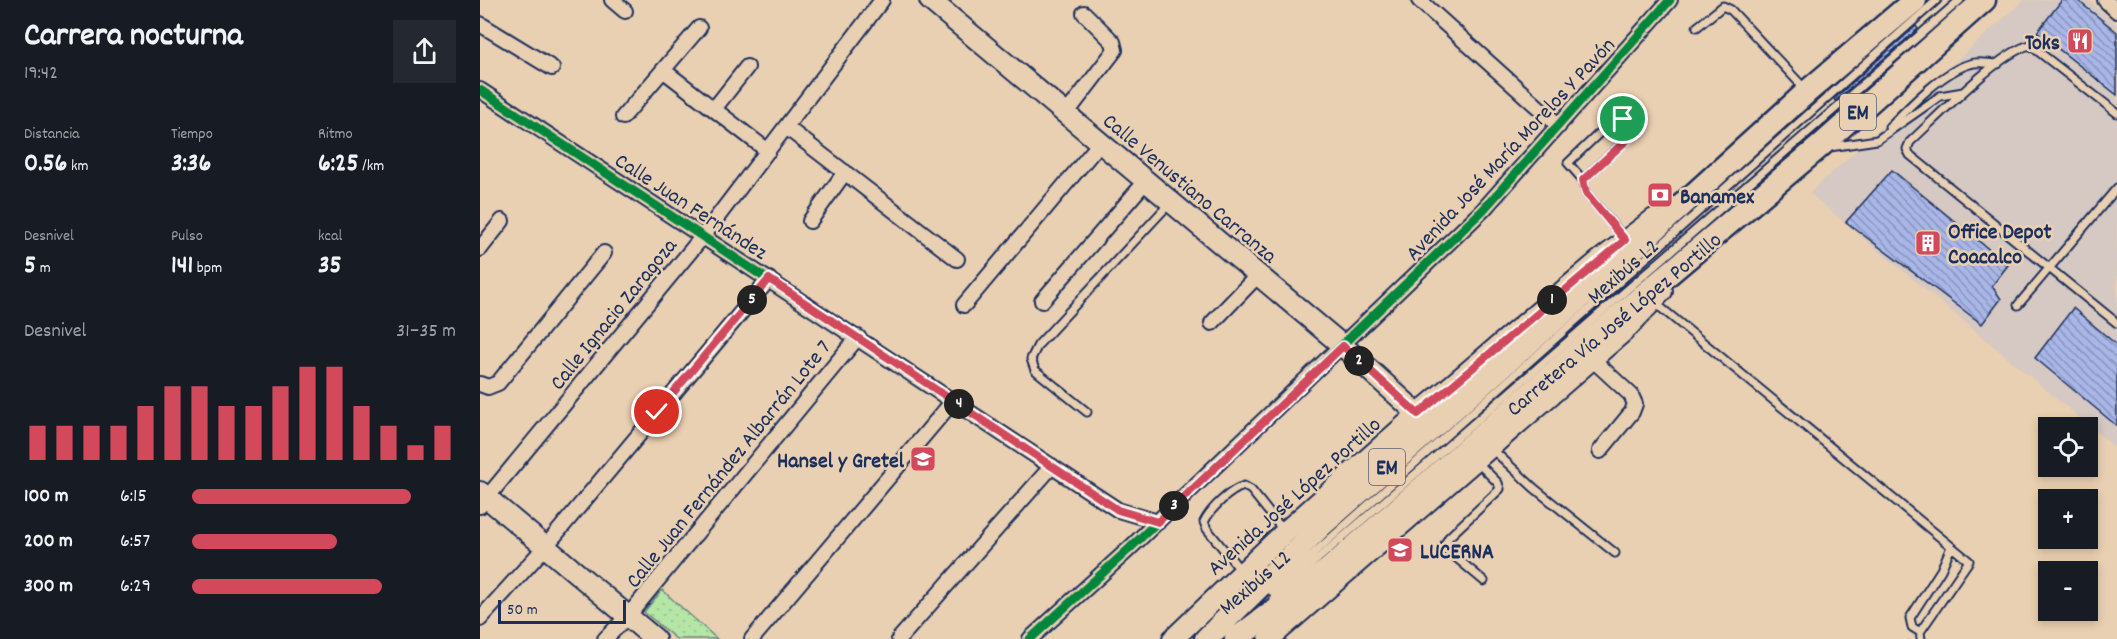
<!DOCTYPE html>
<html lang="es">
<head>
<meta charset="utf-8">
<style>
	:root { --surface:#171b24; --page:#242831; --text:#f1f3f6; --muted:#9ea1a6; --accent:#d1495b }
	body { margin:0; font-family:Dekko,sans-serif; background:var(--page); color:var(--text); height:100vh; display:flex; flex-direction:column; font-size:22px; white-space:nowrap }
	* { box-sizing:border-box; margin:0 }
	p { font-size:20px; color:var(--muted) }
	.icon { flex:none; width:33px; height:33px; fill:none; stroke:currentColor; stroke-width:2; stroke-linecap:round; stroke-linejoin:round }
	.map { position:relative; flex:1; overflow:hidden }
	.side { display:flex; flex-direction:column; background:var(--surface); width:480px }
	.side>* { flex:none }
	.fabs { position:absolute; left:1558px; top:417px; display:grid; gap:12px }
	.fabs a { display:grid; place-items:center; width:60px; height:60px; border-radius:0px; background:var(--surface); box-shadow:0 3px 9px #0003; font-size:30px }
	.scale { position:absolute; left:18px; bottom:15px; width:128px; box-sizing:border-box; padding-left:6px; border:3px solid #1b2f5e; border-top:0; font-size:16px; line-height:21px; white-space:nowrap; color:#1b2f5e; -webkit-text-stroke:4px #ead0b2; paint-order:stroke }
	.pin { position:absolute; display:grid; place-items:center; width:51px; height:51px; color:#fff; margin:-26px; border:3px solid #fff; border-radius:50%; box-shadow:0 2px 6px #0007 }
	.km { position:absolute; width:30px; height:30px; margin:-15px; border-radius:50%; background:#222; color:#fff; font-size:16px; line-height:30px; text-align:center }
	.round { display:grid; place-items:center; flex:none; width:63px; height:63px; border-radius:0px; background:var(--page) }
	.head { display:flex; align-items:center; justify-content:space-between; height:102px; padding:0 24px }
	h1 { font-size:33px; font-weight:800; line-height:45px }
	.metrics { display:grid; grid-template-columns:repeat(3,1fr); gap:9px; height:102px; padding:6px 24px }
	.metrics div { display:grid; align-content:center }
	.metrics b { font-size:26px; font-weight:800 }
	.metrics small { font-size:16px; font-weight:400 }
	.metrics p { font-size:16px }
	.chart { height:168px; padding:12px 24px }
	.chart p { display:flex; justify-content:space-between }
	.chart svg { width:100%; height:108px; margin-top:6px; stroke:var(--accent); stroke-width:6 }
	ul { padding:0 24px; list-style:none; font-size:20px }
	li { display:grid; grid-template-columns:96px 72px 1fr; align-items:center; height:45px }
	li i { height:15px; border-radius:8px; background:var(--accent) }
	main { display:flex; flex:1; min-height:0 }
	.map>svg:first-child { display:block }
	.built { fill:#d6c8c2 }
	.park { fill:url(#park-dots); stroke:#688a82; stroke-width:1.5 }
	.building { fill:url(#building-back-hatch); stroke:#1b2f5e; stroke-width:1.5 }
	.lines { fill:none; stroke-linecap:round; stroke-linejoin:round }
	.lane-casing { stroke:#1b2f5e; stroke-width:11 }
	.street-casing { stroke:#1b2f5e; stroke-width:18 }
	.secondary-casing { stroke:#1b2f5e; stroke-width:24 }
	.primary-casing { stroke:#1b2f5e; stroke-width:27 }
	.lane { stroke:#ead0b2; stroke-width:7 }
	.street { stroke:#ead0b2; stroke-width:14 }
	.secondary { stroke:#ead0b2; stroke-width:20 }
	.primary { stroke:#ead0b2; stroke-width:22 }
	.cycleway-casing { stroke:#ead0b2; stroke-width:13 }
	.cycleway { stroke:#00873e; stroke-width:9 }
	.route-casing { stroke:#fff; stroke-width:12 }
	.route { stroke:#d1495b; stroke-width:8 }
	.labels { text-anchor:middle; stroke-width:5; stroke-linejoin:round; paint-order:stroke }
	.shield { fill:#ead0b2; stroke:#595f77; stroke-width:1.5 }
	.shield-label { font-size:21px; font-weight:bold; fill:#1b2f5e }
	.poi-label { font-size:22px; font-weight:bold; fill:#1b2f5e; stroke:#ead0b2; text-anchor:start }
	.street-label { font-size:22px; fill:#1b2f5e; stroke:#ead0b2 }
</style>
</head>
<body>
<main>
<section class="side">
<div class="head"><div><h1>Carrera nocturna</h1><p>19:42</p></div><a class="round"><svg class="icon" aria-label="share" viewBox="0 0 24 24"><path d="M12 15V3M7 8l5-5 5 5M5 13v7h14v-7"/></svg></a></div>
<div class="metrics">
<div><p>Distancia</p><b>0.56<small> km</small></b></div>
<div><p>Tiempo</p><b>3:36</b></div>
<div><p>Ritmo</p><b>6:25<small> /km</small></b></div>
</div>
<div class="metrics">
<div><p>Desnivel</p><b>5<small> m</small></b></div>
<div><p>Pulso</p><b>141<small> bpm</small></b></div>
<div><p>kcal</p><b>35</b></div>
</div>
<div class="chart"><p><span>Desnivel</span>31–35 m</p>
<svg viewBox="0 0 160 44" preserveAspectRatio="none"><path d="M5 44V30M15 44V30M25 44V30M35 44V30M45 44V22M55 44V14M65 44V14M75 44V22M85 44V22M95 44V14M105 44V6M115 44V6M125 44V22M135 44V30M145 44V38M155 44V30"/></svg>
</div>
<ul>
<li><b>100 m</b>6:15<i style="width:83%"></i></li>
<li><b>200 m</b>6:57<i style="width:55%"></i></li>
<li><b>300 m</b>6:29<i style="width:72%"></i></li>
</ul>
</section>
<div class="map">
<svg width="1637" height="639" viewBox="0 0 1637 639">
	<defs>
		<pattern id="park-dots" width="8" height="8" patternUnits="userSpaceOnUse" patternTransform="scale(1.5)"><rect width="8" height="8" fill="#b5e6a6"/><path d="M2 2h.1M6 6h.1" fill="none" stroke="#9bc691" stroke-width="1.8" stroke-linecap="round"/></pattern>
		<pattern id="building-back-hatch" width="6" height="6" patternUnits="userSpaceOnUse" patternTransform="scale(1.5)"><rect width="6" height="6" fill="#a9b6e6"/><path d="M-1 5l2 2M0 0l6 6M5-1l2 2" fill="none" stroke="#8994be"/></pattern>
	</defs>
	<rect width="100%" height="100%" fill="#ead0b2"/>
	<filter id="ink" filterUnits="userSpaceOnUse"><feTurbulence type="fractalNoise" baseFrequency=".0167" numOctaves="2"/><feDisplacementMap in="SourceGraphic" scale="12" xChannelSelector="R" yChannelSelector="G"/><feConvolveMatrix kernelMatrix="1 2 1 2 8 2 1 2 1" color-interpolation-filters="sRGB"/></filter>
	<g filter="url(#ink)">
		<path class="built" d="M1544,0H1608L1637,25V449L1329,193Z"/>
		<path class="park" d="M182,590L237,639H196L164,612Z"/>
		<path class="building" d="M1582,0H1597L1637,32V95L1557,32Z
			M1436,26L1438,29L1355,101L1354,99Z
			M1412,170L1528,265L1512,286L1521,299L1502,324L1366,222Z
			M1593,308L1637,345V426L1555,358Z"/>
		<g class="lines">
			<defs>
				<path id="lane" d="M1217,27L1243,6L1251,10L1325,89
					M1637,113L1550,45C1520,52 1455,119 1430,142L1427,149L1430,155L1637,323
					M1409,127C1428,108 1463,71 1490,64C1498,61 1509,64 1518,64
					M1350,147L1397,140L1460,96L1483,92
					M1103,180L1151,135C1153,127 1145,120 1139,117L1134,119L1088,163L1103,180L1106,193L1144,238
					M1174,302L1489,561L1440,632L1441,639
					M1538,305L1637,188
					M607,412L555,370L551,359L558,345L689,204
					M1012,449L1054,488L1135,553
					M997,462L1018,483L1020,489L969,537L965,544L967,550L1004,581
					M762,572L727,529L724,522C731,508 750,490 764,486L771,490L803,530
					M791,591L1457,0
					M794,597L1480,0
					M1440,632L1432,627L1430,618L1461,570L1471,547"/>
				<path id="street" d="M132,0L145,11
					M939,0L1079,126
					M1625,0L1637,11
					M0,24L72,68
					M183,70L288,151
					M0,90L638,510L678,522
					M234,109L267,67
					M586,114L635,50L633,42L604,13
					M143,117L219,28
					M306,127L477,259
					M330,221L365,172
					M0,249L22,221
					M562,301L666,181
					M484,305L620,143
					M732,323L778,275
					M1112,359L1151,395L1155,404L1152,412L1120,451
					M0,384L8,387L18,383L124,253
					M0,506L223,236L402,0
					M0,619L66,546L289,279
					M125,639L148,616L378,337
					M272,639L473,401
					M419,639L572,466
					M550,639L649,549L1003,210L1190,0"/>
				<path id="secondary" d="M450,0L863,346L938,414
					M0,492L175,639
					M693,639L805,532L938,414L1119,261L1174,219
					M789,639L1143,332L1182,291"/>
				<path id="primary" d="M726,639L842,525L1094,303L1328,91L1435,0
					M756,639L849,569L1121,331L1338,148L1504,0"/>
			</defs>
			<use href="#lane" class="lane-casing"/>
			<use href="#street" class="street-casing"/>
			<use href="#secondary" class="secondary-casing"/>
			<use href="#primary" class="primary-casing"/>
			<use href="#lane" class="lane"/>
			<use href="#street" class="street"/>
			<use href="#secondary" class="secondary"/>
			<use href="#primary" class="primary"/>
			<defs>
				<path id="cycleway" d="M0,90L638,510L678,522
					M550,639L649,549L1003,210L1190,0"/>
			</defs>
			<use href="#cycleway" class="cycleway-casing"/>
			<use href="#cycleway" class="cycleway"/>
		</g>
	</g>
	<g class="lines" filter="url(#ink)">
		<defs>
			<path id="route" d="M177,412L289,279L638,510L678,522L863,346L938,414L1145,240L1106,193L1103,180L1152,135L1151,127L1143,119"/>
		</defs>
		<use href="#route" class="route-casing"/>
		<use href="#route" class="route"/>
	</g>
	<defs>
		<symbol id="restaurant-square" viewBox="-11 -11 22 22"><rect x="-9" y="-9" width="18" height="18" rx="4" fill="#d1495b" stroke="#ead0b2"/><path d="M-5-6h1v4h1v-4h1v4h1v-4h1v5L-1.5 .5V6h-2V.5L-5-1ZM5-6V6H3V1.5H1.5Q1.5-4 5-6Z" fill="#fff"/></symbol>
		<symbol id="bank-square" viewBox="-11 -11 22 22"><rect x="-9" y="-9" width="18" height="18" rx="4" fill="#d1495b" stroke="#ead0b2"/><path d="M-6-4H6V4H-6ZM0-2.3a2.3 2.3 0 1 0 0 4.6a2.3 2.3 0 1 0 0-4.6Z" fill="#fff"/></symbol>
		<symbol id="building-square" viewBox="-11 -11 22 22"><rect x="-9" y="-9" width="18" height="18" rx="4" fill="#d1495b" stroke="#ead0b2"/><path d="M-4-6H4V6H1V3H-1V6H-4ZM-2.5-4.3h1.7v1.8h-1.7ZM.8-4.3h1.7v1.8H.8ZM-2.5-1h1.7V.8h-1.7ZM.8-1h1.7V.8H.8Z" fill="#fff"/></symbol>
		<symbol id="school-square" viewBox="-11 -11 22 22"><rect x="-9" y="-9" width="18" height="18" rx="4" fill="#d1495b" stroke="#ead0b2"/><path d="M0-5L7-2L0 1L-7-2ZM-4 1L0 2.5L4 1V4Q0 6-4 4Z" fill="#fff"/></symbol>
	</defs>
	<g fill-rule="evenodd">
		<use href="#restaurant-square" x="1585" y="26" width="30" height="30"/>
		<use href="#bank-square" x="1165" y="180" width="30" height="30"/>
		<use href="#building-square" x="1433" y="228" width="30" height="30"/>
		<use href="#school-square" x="428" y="444" width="30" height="30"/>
		<use href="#school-square" x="905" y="535" width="30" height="30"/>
	</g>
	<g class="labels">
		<g class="shield">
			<rect x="1360" y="94" width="36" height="36" rx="4.5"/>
			<rect x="889" y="449" width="36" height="36" rx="4.5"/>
		</g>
		<g class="shield-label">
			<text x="1378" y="119">EM</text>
			<text x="907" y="474">EM</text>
		</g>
		<g class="poi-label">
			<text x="1580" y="49" text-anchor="end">Toks</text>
			<text x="1200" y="203">Banamex</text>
			<text x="1468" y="238">Office Depot<tspan x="1468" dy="25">Coacalco</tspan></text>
			<text x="424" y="467" text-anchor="end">Hansel y Gretel</text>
			<text x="940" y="558">LUCERNA</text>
		</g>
		<g class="street-label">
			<text transform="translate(1029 148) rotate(-47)" y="8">Avenida José María Morelos Y Pavón</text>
			<text transform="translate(711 187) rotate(40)" y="8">Calle Venustiano Carranza</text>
			<text transform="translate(212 205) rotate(33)" y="8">Calle Juan Fernández</text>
			<text transform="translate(1142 270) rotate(-41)" y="8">Mexibús L2</text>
			<text transform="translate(132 313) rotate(-51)" y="8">Calle Ignacio Zaragoza</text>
			<text transform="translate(1133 323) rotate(-40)" y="8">Carretera Vía José López Portillo</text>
			<text transform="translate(247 463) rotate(-51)" y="8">Calle Juan Fernández Albarrán Lote 7</text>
			<text transform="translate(813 495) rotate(-42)" y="8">Avenida José López Portillo</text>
			<text transform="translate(774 581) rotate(-41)" y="8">Mexibús L2</text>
		</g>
	</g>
</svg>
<div class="fabs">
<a><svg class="icon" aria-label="locate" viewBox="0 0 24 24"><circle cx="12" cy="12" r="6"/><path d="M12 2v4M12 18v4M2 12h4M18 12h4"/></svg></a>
<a>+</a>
<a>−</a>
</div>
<div class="scale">50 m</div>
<div class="pin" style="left:1143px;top:119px;background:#1e9e55"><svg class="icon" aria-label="arrive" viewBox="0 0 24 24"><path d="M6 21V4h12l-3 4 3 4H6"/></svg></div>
<div class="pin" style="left:177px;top:412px;background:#d93025"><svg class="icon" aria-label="check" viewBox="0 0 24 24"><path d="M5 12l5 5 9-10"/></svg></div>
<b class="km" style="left:1072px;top:300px">1</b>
<b class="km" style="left:879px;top:361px">2</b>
<b class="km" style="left:694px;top:506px">3</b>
<b class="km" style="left:479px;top:404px">4</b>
<b class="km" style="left:272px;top:300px">5</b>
</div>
</main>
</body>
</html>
